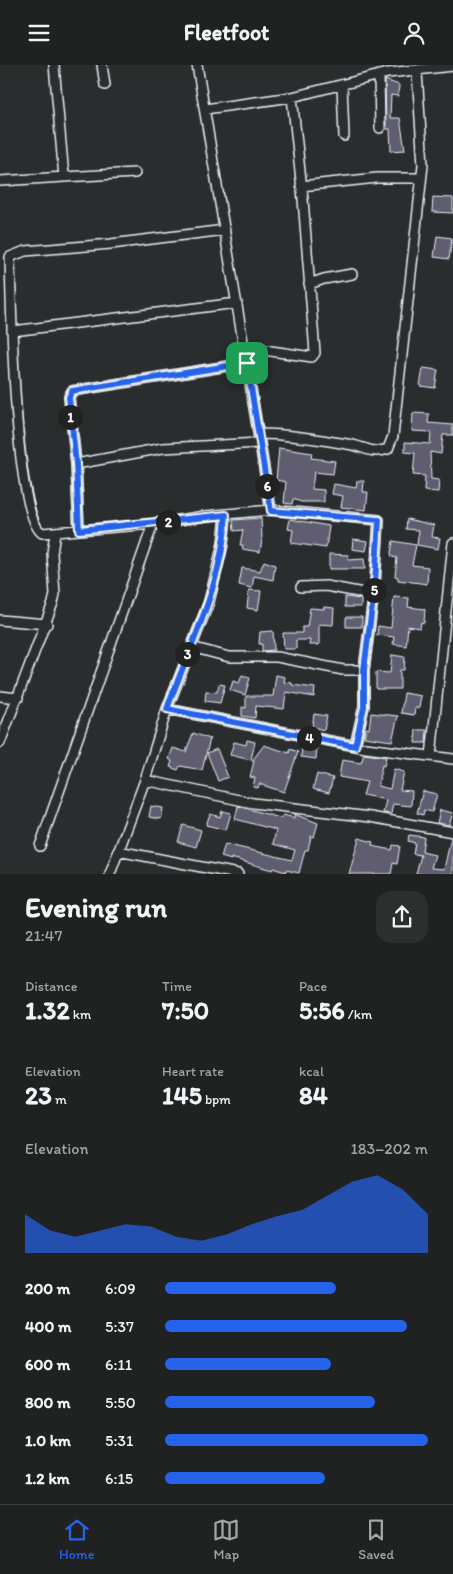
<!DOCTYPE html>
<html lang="en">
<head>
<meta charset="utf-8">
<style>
	:root { --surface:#202222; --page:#2d2f2f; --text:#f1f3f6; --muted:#a2a4a5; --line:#3d3f40; --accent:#2563eb }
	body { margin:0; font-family:Itim,sans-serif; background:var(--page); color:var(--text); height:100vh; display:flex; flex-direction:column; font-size:19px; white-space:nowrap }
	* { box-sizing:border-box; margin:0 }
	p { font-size:16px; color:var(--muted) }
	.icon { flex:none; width:28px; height:28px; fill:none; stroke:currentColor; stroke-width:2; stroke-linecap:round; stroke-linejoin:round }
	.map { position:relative; height:809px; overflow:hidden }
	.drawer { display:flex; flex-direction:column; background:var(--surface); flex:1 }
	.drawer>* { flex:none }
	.pin { position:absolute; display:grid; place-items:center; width:42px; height:42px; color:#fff; margin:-21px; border-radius:10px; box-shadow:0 2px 8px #0006 }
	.km { position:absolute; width:25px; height:25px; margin:-12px; border-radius:50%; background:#222; color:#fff; font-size:14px; line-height:25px; text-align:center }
	.round { display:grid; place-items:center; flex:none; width:52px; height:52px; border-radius:15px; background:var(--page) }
	.head { display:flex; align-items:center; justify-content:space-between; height:85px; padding:0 25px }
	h1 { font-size:28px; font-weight:700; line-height:38px }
	.figures { display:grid; grid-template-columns:repeat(3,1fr); gap:8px; height:85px; padding:5px 25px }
	.figures div { display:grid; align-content:center }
	.figures b { font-size:25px; font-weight:700 }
	.figures small { font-size:14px; font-weight:400 }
	.figures p { font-size:14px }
	.chart { height:140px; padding:10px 25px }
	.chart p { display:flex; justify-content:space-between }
	.chart svg { width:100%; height:90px; margin-top:5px; fill:var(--accent); opacity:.7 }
	ul { padding:0 25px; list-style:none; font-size:16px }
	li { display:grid; grid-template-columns:80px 60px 1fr; align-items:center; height:38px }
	li i { height:12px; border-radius:6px; background:var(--accent) }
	header { display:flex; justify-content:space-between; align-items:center; height:65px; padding:0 25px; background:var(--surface); font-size:22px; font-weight:700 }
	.tab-bar { display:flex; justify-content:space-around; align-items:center; height:70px; border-top:1px solid var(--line); background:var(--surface); font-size:14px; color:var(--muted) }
	.tab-bar a { display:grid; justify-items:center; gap:2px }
	.tab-bar .selected { color:var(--accent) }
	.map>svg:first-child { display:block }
	.building { fill:#615d6f; stroke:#e8f1f8 }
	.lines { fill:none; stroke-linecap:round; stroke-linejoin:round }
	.minor-casing { stroke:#e8f1f8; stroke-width:12 }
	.minor { stroke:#2a2d2e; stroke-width:9 }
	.route-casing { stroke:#fff; stroke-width:10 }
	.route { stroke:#2563eb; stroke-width:6 }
</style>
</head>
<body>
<header><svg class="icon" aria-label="menu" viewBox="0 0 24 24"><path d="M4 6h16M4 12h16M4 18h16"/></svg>Fleetfoot<svg class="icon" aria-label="person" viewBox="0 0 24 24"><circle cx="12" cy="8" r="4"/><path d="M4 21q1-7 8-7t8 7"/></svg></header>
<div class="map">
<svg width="453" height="809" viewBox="0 0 453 809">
	<rect width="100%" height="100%" fill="#2a2d2e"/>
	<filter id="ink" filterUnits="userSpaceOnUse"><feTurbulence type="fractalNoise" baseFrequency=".02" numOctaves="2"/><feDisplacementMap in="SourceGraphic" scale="10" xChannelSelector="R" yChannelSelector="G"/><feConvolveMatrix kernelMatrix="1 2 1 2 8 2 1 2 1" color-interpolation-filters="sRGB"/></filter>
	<g filter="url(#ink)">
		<path class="building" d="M385,15L399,20L398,31L391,30L390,53H400L405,85L391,86L390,64H386Z
			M433,132L453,133V148L432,147Z
			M437,171L452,173L449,194L434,192Z
			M423,303L438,305L435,323L420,321Z
			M413,348L429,349L428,358L453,360V370H443L441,389L430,387L431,414L439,415L438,427L424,426L425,411L413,410L415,388L405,387V377L430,379L431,367L412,366Z
			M279,383L312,388L311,393L335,396L333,409L314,407L312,424L324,425V437H301L293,434L292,439L284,438L286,417L276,415Z
			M357,416H364L363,427H368L366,445L341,442L343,431L332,429L334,419L356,423Z
			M261,453L262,474L260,487L242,484L243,480H240L243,465L234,466L233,455Z
			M290,454L329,461L326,483L291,478L293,465L288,464Z
			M407,454L434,460L432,472L440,473L438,484L417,480L419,465L406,464Z
			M353,474L368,476L366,486L352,484Z
			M393,476L416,480L412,500L428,502L427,519L398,515V512L395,511L397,493L392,492L391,488Z
			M329,489L348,490V495L364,494L365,504H329Z
			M264,496L275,500L273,515L254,511L252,523L239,520L242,503L260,506Z
			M249,525L261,526L258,545L247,543Z
			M345,532L361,534V542H345Z
			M394,532L409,533L408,542L425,544L424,558L421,557L420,563L408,561L406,581L393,579L394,572L377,570L378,561L391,563Z
			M324,542L334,543L333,560L319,559V580H309L310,575H296V584H284L283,568H302V562H307L310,543L324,544Z
			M346,552H362V562H346Z
			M273,566L274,585L262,586V579H259L260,567Z
			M392,590L405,592L404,605H400V624H376V607L390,608Z
			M242,610L250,613L245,630L230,625L233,616L239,618Z
			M276,610L285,612L284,617L292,618V620L315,623L314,632L286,627L284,644L256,641L255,653L242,651V642L246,643V631H273Z
			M219,619L225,620L220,638L205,636L206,626L217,627Z
			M404,628L421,631L419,643H415L414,650L401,648Z
			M371,648L398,651L392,676L364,672L366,663L369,664Z
			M314,649L327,651L324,665L312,662Z
			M416,665H427L426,678H415Z
			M193,668L210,674L202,705L180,701L178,705L170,702L172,696L169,694L173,683L186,687Z
			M247,675L255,677L251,695L230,690L234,677L246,680Z
			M264,680L289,688L290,684L298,687L284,727L259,719L258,723L253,722L255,713L250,712L254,696H252Z
			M302,680L317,681L316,694L301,692Z
			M217,684L228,712L218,716L207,688Z
			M364,689L386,692L384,701L382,700L378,721L390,724L394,704L404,707L400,725L412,726L411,741L393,739L391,749L383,748L386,735L363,730L367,717L339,712L342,695L361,698Z
			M317,709L333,713L329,728L313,724Z
			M423,726L437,729L432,747L424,745L423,750L417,748Z
			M151,741L163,743L161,754L149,752Z
			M238,741L280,753L284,750L294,753V749L318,758L314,772L311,771L308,785H305L299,808L286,805L285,807L273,803L272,805L231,793V795L221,792L225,779L292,795L295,785L273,779L276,765L235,754Z
			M440,745L453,748L449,760L437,758Z
			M222,746L231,748L226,765L206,760L210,749L220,752Z
			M183,760L201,765L196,782L178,777Z
			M409,770L424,772L422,787L435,790L431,803L444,804L451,773H453V809H416L421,790L413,789L415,778L408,776Z
			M359,773L373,777L372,780L376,782L392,785L393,780L400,781L397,799L393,798L391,809H349Z"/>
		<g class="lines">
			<defs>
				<path id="minor" d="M102,0L105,20
					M197,0L271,445
					M379,10L380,63
					M342,20L344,71
					M205,44L292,32L388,8L453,1
					M64,112L135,108
					M0,116L64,112L54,0
					M301,121L377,113H421
					M225,165L111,179L25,186L10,192C11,233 14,450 42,468L153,459L205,451L271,445L379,455L375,518L364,605V641L355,681
					M309,219L324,214L352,209
					M13,266L237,238
					M244,282L312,292L315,288L303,134L292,32
					M259,369C288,369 318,374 347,379C364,381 371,390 388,384L393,371L423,100L417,7
					M76,399L163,383L260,378
					M79,465L76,399L69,332L72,326L247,298
					M301,522L326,521L374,530
					M0,555L47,559
					M191,582L229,592H277L343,605H364
					M0,631L18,633
					M167,644L366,683L453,694
					M0,678L53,538L55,529L52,488L55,468
					M431,691L453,478
					M145,715L253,738L370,752L453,767
					M40,781L153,459
					M118,786L238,809
					M110,809L145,715L167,644L209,537L223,479L226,450"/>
			</defs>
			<use href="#minor" class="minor-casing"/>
			<use href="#minor" class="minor"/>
		</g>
	</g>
	<g class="lines" filter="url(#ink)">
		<defs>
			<path id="route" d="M247,298L271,446L379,455L375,518L364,605V642L355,681L167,644C190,581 223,518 226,450L79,465L76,399L69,332L72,326Z"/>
		</defs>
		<use href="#route" class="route-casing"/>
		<use href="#route" class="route"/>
	</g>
</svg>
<div class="pin" style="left:247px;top:298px;background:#1e9e55"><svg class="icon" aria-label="arrive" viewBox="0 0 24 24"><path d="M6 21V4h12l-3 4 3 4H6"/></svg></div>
<b class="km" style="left:70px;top:352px">1</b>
<b class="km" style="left:168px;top:457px">2</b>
<b class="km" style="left:187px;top:589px">3</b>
<b class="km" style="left:309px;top:673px">4</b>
<b class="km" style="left:374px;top:525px">5</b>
<b class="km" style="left:267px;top:421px">6</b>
</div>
<section class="drawer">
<div class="head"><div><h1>Evening run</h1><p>21:47</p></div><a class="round"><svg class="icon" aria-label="share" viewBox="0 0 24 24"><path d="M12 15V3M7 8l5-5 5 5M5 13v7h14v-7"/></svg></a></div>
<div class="figures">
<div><p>Distance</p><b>1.32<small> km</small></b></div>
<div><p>Time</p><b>7:50</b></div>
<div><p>Pace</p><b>5:56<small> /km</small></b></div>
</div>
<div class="figures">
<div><p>Elevation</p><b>23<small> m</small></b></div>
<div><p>Heart rate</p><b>145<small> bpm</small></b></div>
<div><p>kcal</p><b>84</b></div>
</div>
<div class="chart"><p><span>Elevation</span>183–202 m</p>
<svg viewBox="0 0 160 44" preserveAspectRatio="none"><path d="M0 44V25L10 33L20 36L30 33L40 30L50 31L60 36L70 38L80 35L90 30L100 26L110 23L120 16L130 9L140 6L150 13L160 25V44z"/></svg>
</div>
<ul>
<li><b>200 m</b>6:09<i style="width:65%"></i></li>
<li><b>400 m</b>5:37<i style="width:92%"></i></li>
<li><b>600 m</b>6:11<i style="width:63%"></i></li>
<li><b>800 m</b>5:50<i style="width:80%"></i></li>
<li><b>1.0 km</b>5:31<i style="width:100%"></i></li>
<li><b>1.2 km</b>6:15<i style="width:61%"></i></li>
</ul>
</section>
<nav class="tab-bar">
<a class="selected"><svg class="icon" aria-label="home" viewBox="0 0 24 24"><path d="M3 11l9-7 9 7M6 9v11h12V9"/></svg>Home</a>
<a><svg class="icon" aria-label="map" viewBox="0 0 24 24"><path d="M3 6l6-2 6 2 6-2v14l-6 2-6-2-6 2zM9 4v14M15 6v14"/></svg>Map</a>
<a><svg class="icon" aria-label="saved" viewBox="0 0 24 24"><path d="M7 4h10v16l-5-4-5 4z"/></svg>Saved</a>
</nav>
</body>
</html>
